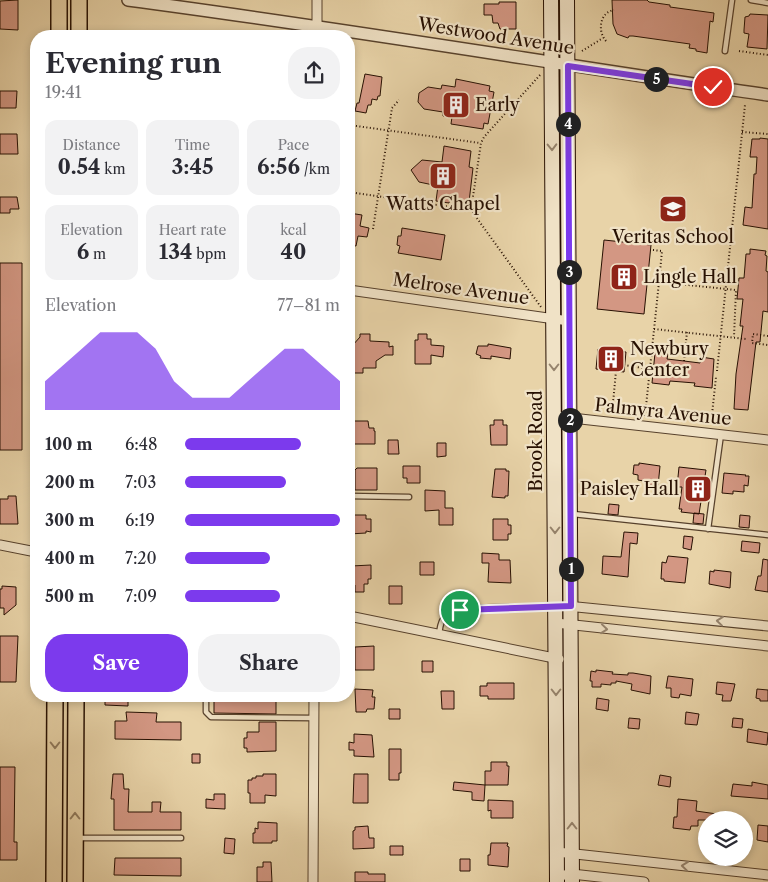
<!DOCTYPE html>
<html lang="en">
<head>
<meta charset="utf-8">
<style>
	:root { --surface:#fff; --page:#f2f2f3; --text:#2b2b33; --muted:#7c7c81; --accent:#7c3aed }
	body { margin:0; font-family:"Libre Caslon Text",serif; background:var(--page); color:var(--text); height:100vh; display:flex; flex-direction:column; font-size:19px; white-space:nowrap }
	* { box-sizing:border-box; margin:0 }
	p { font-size:16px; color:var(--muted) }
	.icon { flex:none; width:28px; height:28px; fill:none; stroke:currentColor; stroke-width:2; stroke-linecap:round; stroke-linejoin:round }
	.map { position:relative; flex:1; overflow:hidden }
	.drawer { position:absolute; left:30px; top:30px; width:325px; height:672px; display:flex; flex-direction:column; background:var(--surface); border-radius:20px; box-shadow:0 2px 8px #0003 }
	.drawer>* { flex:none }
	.fabs { position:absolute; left:698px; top:811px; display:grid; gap:10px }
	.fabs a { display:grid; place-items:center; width:55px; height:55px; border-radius:50%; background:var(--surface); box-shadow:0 2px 8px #0003; font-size:25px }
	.pin { position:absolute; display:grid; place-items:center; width:42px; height:42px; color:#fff; margin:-21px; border:2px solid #fff; border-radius:50%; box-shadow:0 1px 5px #0007 }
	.km { position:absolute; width:25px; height:25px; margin:-12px; border-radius:50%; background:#222; color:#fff; font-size:14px; line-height:25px; text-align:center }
	.round { display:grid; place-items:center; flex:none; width:52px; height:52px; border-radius:20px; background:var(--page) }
	.summary { display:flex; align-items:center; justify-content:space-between; height:85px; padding:0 15px }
	h1 { font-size:28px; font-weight:700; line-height:38px }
	.stats { display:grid; grid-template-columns:repeat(3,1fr); gap:8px; height:85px; padding:5px 15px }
	.stats div { display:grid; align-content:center; border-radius:12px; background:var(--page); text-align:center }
	.stats b { font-size:21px; font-weight:700 }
	.stats small { font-size:14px; font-weight:400 }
	.stats p { font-size:14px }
	.chart { height:140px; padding:10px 15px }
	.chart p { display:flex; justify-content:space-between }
	.chart svg { width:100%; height:90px; margin-top:5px; fill:var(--accent); opacity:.7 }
	.action { display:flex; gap:10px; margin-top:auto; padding:10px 15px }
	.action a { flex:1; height:58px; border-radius:20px; background:var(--accent); color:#fff; font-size:20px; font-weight:700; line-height:58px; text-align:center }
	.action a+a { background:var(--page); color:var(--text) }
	ul { padding:0 15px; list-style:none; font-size:16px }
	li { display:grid; grid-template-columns:80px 60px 1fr; align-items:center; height:38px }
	li i { height:12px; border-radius:6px; background:var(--accent) }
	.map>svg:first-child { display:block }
	.building { fill:#d39783; stroke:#271002 }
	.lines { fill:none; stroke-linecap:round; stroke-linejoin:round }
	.service-casing { stroke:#57412c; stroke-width:7 }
	.minor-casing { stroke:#57412c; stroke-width:11 }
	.tertiary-casing { stroke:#57412c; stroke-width:14 }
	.secondary-casing { stroke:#271002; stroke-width:16 }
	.primary-casing { stroke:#271002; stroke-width:18 }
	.path { stroke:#271002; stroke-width:2; stroke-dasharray:1 2.5; stroke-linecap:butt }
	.service { stroke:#f0e2c6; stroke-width:4.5 }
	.minor { stroke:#f0e2c6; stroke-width:9 }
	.tertiary { stroke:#f0e2c6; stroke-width:11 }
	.secondary { stroke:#f0e2c6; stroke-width:14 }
	.primary { stroke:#e8d3a8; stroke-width:15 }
	.oneway { stroke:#96846e }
	.oneway2 { stroke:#917b5d }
	.route-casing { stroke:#fff; stroke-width:10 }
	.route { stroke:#7c3aed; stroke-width:6 }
	.labels { text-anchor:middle; stroke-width:4.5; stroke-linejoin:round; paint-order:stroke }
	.street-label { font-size:18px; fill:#271002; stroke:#f0e2c6 }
	.poi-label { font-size:18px; fill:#271002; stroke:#f0e2c6; text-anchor:start }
</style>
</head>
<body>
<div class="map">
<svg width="768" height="882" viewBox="0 0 768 882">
	<rect width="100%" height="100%" fill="#e8d3a8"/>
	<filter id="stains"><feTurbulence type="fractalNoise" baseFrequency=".004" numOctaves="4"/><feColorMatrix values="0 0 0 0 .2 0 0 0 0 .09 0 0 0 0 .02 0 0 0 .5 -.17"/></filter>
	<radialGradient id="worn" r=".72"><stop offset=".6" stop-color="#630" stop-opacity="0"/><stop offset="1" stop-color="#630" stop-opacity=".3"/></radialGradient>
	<path class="building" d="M18,0V30L0,29V1Z
		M612,0H647L649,2L670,5V7L714,13L713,22L710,21L707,53L696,51V49L689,48L690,44L633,36H629L628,38L617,34L613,24Z
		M499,2H516V29H500L498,23H493L492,15H484V4H499Z
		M750,14L768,15L767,49L747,47L749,34L744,33V30L745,17L749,16Z
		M365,74L382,77L380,96H378L377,100L372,99L371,105H368L366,113L355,111L357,103H359Z
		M456,79L490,86L489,91L494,92L488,124L484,123L483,129L451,124L452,117L443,116V112L424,109L418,102L419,93L428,87L441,89L442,85L455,87Z
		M0,91H17L16,108H0Z
		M0,134H17L18,154H0Z
		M760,138L768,139V229L743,225L745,207L752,208L754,174H756L757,157H750L752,139H760Z
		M444,146L471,151L469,167L473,168L469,202L450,200L449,203L436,201L438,186L419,182L411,170L422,160L442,162Z
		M0,197H17L19,209H10V213H0Z
		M349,213L362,215L360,226L369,228L367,237L358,236L356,246L349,245Z
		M402,228L445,235L441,260L398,253L400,246L397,245L398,236H401Z
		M604,240L651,245L644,314L597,309Z
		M750,249L766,251L765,255L767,256L766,271L768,272V312L763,311L760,342H756L748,410L734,409L736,374L743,326H740L743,299H737L739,278H744L746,254H750Z
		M0,263H22V450H0Z
		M360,334H370V341L389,342V347L393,346V355H385L376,361V368H363V373H352V346L360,337Z
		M418,334H427V339H431V345L444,346L443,357L431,355V364H415V340H418Z
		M488,344L511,348L510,359L491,356V359L480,358L481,356L476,354L478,346H488Z
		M598,349L626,352L624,372L596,369Z
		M655,353L668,354L667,359L684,361L700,363L701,357L714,359L712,388L694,386L695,383L670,381L669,385L652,383Z
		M494,420H503V425H507V445H491L490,425H494Z
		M353,421H368L369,428H374V431H375V444H352Z
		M388,440H398L399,454H388Z
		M437,443H446V456L437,457Z
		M639,463L660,466L658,486L649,485V482L638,480V475L633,474L634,465H639Z
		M403,466H420V483H407V478H403Z
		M679,467L706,470L699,514L681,512L682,509H679L682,487H677Z
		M357,468H377V490H355V470Z
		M495,469H506V471H509L508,496H505V498L492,497Z
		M724,473L746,475L745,476H749L748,486L744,485V492L733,491V494L722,493Z
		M425,490L445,491V508H453V525H439V510L425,511Z
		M8,496H16L18,524H0V499H8Z
		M609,504L619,505L618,515L608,514Z
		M694,513L704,514L703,524L693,523Z
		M349,515H366V519H371V532L366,531V533L349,534Z
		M740,515L750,516L749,528L739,527Z
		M493,519H508V525H511V534H508V540H493Z
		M624,532L638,533L637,544L630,543L628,577L602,574L603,556L621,557Z
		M684,536L693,537L691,550L683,548Z
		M742,541L760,543L759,553L741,551Z
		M482,553L499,554V560H510L511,583L488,582L489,563H482Z
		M668,556L688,558L685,583L664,581V579H661L662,562L666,563Z
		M763,559L768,560V592L755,590L758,576H761Z
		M420,562H434V575H420Z
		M371,565V579H368V584H364V592H355V585H351V566Z
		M714,570L731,572L730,588L709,584L710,571L714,572Z
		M2,586L16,587V605L4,615V608H0V589H2Z
		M389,586H402V604H389Z
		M0,636H18L16,682H0Z
		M374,646V670H355V647Z
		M422,661H433V672H422Z
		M596,670L613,672L612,674L628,675V673H633L651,676L650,694L631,690L632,684L616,681V683H611V685L601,684V687H592V681H590L591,671L596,672Z
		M668,676L693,679L691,696L680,694L679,698L671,697V688H666Z
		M717,682L735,684L731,701H722L723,695L716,694Z
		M487,683H514V699H488V696H480V686H487Z
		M355,689L373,690L372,697H375L374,709H367L366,712H356Z
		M757,689L768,690V701H760V699L756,698Z
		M441,691H454V709H442Z
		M105,696H128V706L105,705Z
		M214,696H276V714L214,713Z
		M597,698L609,700L608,711L596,709Z
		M389,709H400V719H389Z
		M126,712L157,713L156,722H181V740L115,739V721H127Z
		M686,712L699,714L697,725L685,724Z
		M629,718L640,719L639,729L628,728Z
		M733,718L743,719L742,728L732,727Z
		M259,722H276V751L247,752V748H244V738H247V732H259Z
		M748,729L768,733L767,745L747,742Z
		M354,734L372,735L374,757L354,756V750H349V742L354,743Z
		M389,749H401V773H399V780H389Z
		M192,754H200V763H192Z
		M491,762H507V766H509L508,785H485V771H491Z
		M0,767H15L14,842H17V860H0Z
		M113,774H123L124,789H129L128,812H152V802H161L160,812H181V830H114V799H111Z
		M263,774H276V796L265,795V803H250V793H248V780H252V778H256V776H263Z
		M354,774H368V803H353Z
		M660,775L671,777L670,787L658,785Z
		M454,782L485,785L484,801L472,800V792L453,790Z
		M752,782L768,785V799L731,796L733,784L752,786Z
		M214,794H225V809L206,808V799L214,800Z
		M678,799L697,801L696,811L724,815V820H698V826H691L690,830L673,828L674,817H677Z
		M488,800L513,801V818H491V810L488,811Z
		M258,822L277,823V841H272V843H253V833H255V828L258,829Z
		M758,825L768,826V842L757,840Z
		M368,826L369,838H374V848L353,849V831L355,830V827Z
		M225,838L235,839L234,854L224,853Z
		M491,843H508L507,846L509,847L508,867L488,865V855H490Z
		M390,846H403V855H390Z
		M115,858H181V876L114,875Z
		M460,859H470V871H460Z
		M263,862H271L272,882H257V867H263Z
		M355,872H368V874H385V882H355Z"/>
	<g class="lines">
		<defs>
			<path id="service" d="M751,0L768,3
				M725,51L732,0
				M349,496L409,497
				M573,514L768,535
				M708,529L721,434
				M439,634C440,629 440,621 445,617C460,603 530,608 553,607
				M206,696V712L211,717L314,718
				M78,838H181"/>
			<path id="minor" d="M317,27V0
				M349,290L569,321
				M554,416L768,440
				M0,545L36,552
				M567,606L768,626
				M349,616L559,659
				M556,623L768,646
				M557,852L768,875
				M557,876L572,874L644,882
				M313,882L314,696"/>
			<path id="tertiary" d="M128,0C342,28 555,64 768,95"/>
			<path id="secondary" d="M551,0L557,882
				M567,0L572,882"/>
			<path id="primary" d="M59,36V0
				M79,36V0
				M54,882L55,696
				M75,882L76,696"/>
		</defs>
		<use href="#service" class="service-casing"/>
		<use href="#minor" class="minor-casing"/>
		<use href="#tertiary" class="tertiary-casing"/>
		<use href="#secondary" class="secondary-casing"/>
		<use href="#primary" class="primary-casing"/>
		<path class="path" d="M606,41C597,31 600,12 614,10
			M582,51L603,38
			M739,51L768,55
			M540,75L484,137L481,143L471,210L541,307
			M349,125L480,143
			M742,132L768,134
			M349,192L471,210
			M373,229L392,108L399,100
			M653,250L662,251L659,282
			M654,329L746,339
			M768,336L753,334L752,343L768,345
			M684,361L687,332
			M624,365L649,369
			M717,371L745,105
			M612,414L616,371
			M645,416L659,282L736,290L734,337
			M711,424L716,377"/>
		<use href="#service" class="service"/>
		<use href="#minor" class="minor"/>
		<use href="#tertiary" class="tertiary"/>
		<use href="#secondary" class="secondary"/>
		<use href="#primary" class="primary"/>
	</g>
	<defs><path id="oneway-chevron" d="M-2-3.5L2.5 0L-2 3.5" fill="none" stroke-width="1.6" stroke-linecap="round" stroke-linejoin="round" transform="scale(1.25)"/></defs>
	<g class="oneway">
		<use href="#oneway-chevron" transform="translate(552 147) rotate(89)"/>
		<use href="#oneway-chevron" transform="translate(554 367) rotate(90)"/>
		<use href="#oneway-chevron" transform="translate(555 530) rotate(90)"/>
		<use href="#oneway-chevron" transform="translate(720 621) rotate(-174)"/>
		<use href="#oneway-chevron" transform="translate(604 629) rotate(6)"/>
		<use href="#oneway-chevron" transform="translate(556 692) rotate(90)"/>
		<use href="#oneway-chevron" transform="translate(572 826) rotate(-90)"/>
		<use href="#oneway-chevron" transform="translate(685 866) rotate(-174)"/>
	</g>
	<g class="oneway2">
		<use href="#oneway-chevron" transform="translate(55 745) rotate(90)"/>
		<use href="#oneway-chevron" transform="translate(75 816) rotate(-90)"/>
	</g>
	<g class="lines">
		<defs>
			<path id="route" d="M460,610L571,606L568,66L713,87"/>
		</defs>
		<use href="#route" class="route-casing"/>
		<use href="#route" class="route"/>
	</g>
	<defs>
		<symbol id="building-square" viewBox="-11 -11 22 22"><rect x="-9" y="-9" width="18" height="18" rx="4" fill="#8f2418" stroke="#f0e2c6"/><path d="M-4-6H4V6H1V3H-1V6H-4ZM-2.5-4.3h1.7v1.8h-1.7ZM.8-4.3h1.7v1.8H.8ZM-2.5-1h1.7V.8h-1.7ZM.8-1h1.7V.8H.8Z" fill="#fff"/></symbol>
		<symbol id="school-square" viewBox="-11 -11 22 22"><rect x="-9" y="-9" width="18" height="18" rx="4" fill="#8f2418" stroke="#f0e2c6"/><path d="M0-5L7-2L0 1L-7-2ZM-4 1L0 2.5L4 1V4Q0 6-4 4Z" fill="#fff"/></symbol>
	</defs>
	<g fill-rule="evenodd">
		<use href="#building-square" x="440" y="89" width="32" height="32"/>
		<use href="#building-square" x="427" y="160" width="32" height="32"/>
		<use href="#school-square" x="657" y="193" width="32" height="32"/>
		<use href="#building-square" x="608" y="261" width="32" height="32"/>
		<use href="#building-square" x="595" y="343" width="32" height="32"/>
		<use href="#building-square" x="682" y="473" width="32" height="32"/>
	</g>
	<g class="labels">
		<g class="street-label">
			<text transform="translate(496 36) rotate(9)" y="6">Westwood Avenue</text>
			<text transform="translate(461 289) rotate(8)" y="6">Melrose Avenue</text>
			<text transform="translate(663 412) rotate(6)" y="6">Palmyra Avenue</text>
			<text transform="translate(536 441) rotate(-90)" y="6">Brook Road</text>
		</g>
		<g class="poi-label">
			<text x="475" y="111">Early</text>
			<text x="443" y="210" text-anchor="middle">Watts Chapel</text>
			<text x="673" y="243" text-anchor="middle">Veritas School</text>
			<text x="643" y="283">Lingle Hall</text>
			<text x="630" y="355">Newbury<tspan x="630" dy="21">Center</tspan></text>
			<text x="679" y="495" text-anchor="end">Paisley Hall</text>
		</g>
	</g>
	<rect width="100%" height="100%" filter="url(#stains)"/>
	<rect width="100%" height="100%" fill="url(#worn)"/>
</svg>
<div class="fabs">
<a><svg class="icon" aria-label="layers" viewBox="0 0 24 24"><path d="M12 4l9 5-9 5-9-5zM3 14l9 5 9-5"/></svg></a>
</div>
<div class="pin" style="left:460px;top:610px;background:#1e9e55"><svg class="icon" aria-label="arrive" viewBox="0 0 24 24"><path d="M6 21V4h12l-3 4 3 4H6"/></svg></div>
<div class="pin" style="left:713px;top:87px;background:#d93025"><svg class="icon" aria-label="check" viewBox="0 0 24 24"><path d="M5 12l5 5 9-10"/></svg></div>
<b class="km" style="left:571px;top:569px">1</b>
<b class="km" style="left:570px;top:420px">2</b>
<b class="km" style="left:569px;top:272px">3</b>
<b class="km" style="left:568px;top:124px">4</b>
<b class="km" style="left:656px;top:79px">5</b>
<section class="drawer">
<div class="summary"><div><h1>Evening run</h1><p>19:41</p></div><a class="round"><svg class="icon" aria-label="share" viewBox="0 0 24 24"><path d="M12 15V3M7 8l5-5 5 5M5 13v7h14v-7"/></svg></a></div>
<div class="stats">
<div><p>Distance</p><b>0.54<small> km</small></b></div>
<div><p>Time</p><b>3:45</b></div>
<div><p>Pace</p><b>6:56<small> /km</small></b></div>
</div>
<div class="stats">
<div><p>Elevation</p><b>6<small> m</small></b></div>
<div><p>Heart rate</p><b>134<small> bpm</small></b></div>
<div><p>kcal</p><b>40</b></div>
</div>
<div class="chart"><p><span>Elevation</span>77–81 m</p>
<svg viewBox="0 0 160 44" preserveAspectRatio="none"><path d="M0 44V30L10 22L20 14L30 6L40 6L50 6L60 14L70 30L80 38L90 38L100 38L110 30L120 22L130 14L140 14L150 22L160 30V44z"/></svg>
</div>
<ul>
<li><b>100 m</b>6:48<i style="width:75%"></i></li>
<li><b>200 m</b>7:03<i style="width:65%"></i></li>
<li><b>300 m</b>6:19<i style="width:100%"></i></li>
<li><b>400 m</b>7:20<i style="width:55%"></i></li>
<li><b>500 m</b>7:09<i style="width:61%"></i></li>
</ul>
<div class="action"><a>Save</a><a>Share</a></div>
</section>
</div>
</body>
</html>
